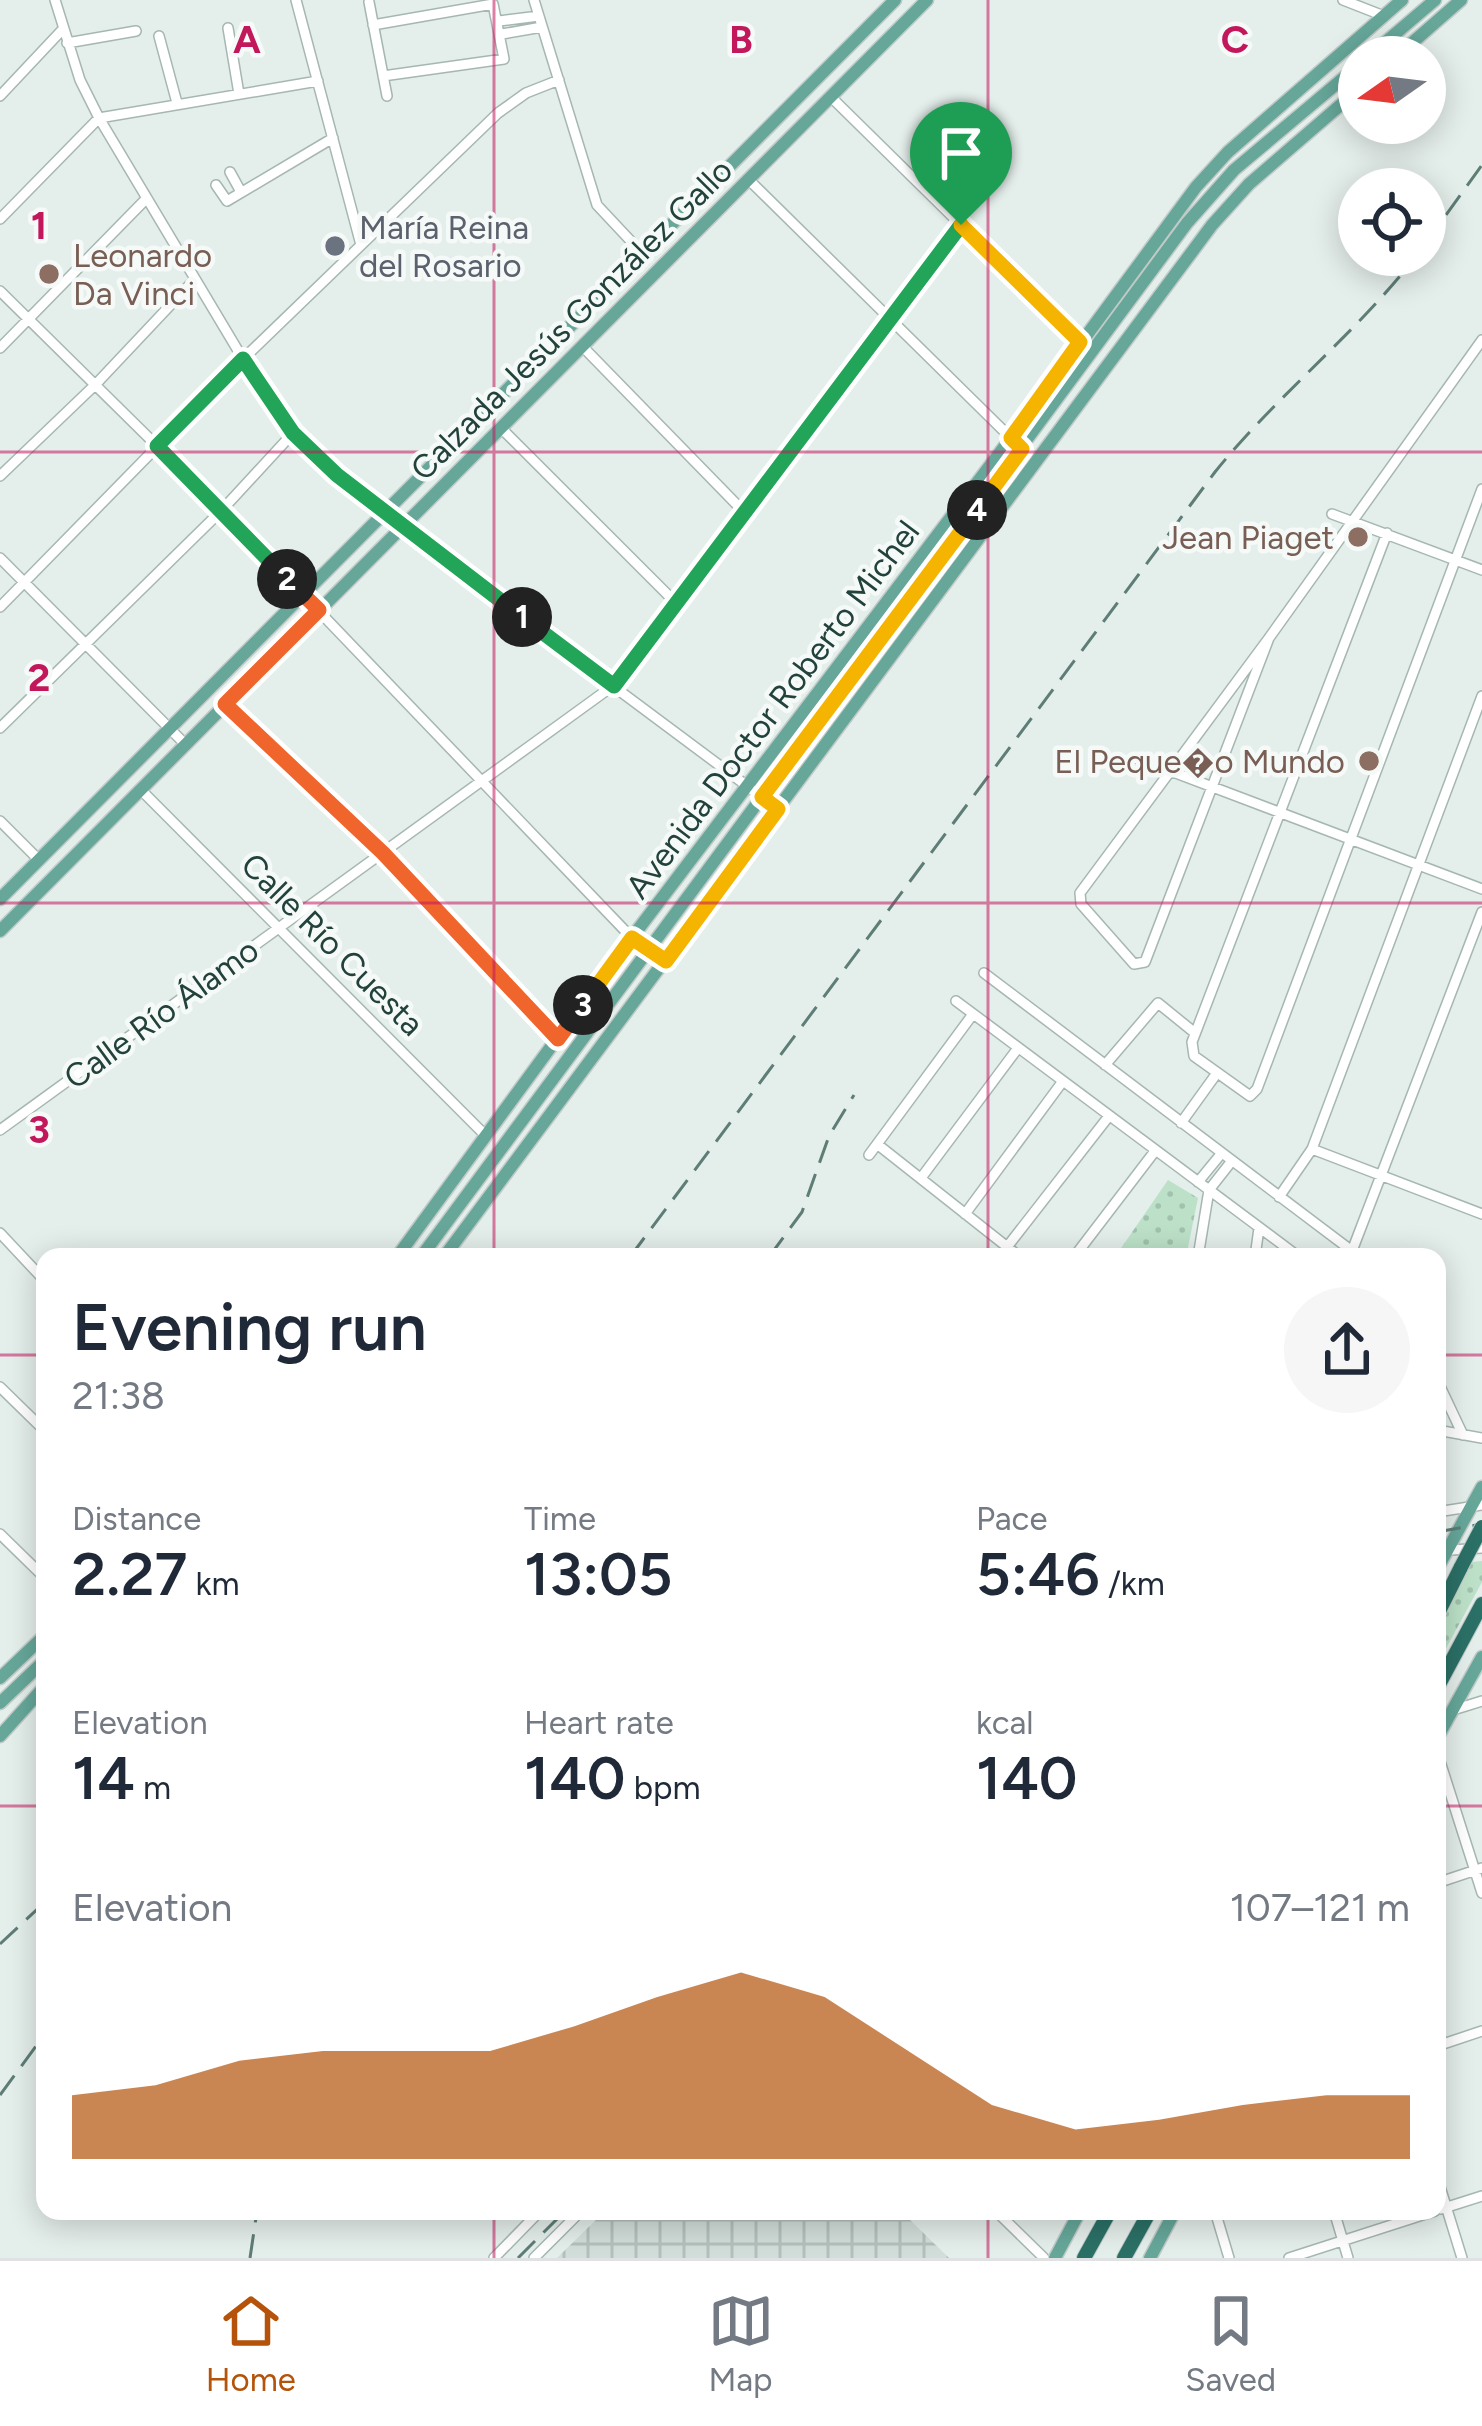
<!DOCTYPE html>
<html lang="en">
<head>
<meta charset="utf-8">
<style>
	:root { --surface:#fff; --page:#f6f6f7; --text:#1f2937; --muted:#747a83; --line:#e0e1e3; --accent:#b45309 }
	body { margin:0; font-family:Figtree,sans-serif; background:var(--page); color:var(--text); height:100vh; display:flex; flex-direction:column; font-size:45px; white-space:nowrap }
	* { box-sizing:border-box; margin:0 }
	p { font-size:39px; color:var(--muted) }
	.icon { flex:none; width:66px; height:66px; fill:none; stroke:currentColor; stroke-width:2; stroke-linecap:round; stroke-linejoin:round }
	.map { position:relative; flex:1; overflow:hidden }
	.side { position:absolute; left:36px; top:1248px; width:1410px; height:972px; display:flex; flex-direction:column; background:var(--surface); border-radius:24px; box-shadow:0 6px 30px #0003 }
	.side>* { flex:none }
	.needle { width:78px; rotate:256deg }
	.fabs { position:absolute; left:1338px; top:36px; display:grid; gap:24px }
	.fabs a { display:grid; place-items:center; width:108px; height:108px; border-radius:50%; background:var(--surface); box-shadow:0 6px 30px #0003; font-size:60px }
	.pin { position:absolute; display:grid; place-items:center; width:102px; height:102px; color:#fff; margin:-123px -51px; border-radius:50% 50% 50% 0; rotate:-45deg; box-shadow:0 0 12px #0007 }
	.pin .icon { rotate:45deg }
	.km { position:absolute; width:60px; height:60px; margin:-30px; border-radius:50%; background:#222; color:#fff; font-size:33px; line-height:60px; text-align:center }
	.round { display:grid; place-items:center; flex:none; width:126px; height:126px; border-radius:63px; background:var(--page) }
	.head { display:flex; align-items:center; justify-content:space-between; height:204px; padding:0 36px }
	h1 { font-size:66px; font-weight:600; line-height:90px }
	.stats { display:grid; grid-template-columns:repeat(3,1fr); gap:18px; height:204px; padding:12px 36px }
	.stats div { display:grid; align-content:center }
	.stats b { font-size:60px; font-weight:600 }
	.stats small { font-size:33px; font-weight:400 }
	.stats p { font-size:33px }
	.chart { height:336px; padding:24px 36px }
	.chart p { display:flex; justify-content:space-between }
	.chart svg { width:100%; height:216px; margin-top:12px; fill:var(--accent); opacity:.7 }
	.tabs { display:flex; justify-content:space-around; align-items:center; height:168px; border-top:3px solid var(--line); background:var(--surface); font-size:33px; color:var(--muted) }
	.tabs a { display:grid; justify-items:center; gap:6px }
	.tabs .current { color:var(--accent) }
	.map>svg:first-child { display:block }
	.industrial { fill:url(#industrial-grid) }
	.park { fill:url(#park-dots) }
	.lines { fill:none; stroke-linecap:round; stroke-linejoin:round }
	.minor-casing { stroke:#a6b7b2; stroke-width:12 }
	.major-casing { stroke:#c1cac8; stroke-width:15 }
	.highway-casing { stroke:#c1cac8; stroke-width:16 }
	.minor { stroke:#fff; stroke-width:9 }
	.major { stroke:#66a79a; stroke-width:12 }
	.highway { stroke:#2b7066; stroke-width:14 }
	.rail { stroke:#5d7d76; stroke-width:3; stroke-dasharray:24 12; stroke-linecap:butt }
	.highway-bridge-casing { stroke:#c1cac8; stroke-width:16; stroke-linecap:butt }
	.highway-bridge { stroke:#2b7066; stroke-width:14 }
	.split-1-casing { stroke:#fff; stroke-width:24 }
	.split-2-casing { stroke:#fff; stroke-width:24 }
	.split-3-casing { stroke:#fff; stroke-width:24 }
	.split-4-casing { stroke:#fff; stroke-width:24 }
	.split-5-casing { stroke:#fff; stroke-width:24 }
	.split-1 { stroke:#22a559; stroke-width:15 }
	.split-2 { stroke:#22a559; stroke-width:15 }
	.split-3 { stroke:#f0652b; stroke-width:15 }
	.split-4 { stroke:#f5b400; stroke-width:15 }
	.split-5 { stroke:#f5b400; stroke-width:15 }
	.grid { fill:none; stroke:#c2185b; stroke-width:3; stroke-opacity:0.55 }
	.worship-dot { fill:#6b7280; stroke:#f5faf8; stroke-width:4.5 }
	.education-dot { fill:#8d6e63; stroke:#f5faf8; stroke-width:4.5 }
	.labels { text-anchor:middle; stroke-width:9; stroke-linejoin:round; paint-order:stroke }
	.worship-label { font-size:33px; fill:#5b616d; stroke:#f5faf8; text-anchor:start }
	.education-label { font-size:33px; fill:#785e54; stroke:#f5faf8; text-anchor:end }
	.street-label { font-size:33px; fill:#22423b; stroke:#f5faf8 }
	.grid-label { font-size:39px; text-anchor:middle; font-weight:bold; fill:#c2185b; stroke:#f5faf8; stroke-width:9; stroke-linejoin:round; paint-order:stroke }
</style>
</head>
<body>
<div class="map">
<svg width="1482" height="2258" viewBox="0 0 1482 2258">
	<defs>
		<pattern id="industrial-grid" width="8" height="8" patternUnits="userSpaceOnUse" patternTransform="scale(3)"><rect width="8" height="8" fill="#d2ded9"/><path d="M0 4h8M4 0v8" fill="none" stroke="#b4c0bb"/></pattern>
		<pattern id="park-dots" width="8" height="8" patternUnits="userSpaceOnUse" patternTransform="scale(3)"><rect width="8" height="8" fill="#bce1c8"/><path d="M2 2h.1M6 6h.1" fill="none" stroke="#a1c2ad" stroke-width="1.8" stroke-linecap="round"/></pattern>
	</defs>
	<rect width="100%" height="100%" fill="#e4eeea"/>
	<path class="industrial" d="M605,2211H901L949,2258H557Z"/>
	<path class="park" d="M1168,1180L1198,1198L1186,1257H1115Z
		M1482,1561V1582L1437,1665V1625L1472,1562Z"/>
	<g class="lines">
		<defs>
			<path id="minor" d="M55,0L80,80L99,118L243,359L293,433L401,528L778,809
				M296,0L361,245
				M534,0L597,205L643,254
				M1343,0L1384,16
				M369,2L387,96
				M499,21L539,16
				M373,25L493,4L504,59L383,76
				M228,28L239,94
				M502,34L542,27
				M159,36L177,103
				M67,43L136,31
				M0,96L63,29
				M832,98L1084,346
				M230,172L241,192
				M748,179L1014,441
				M216,185L227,201L333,138
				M0,219L99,118L318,81
				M0,291L222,510L632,938L666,961
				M582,346L744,512
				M0,348L146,199
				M501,428L676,603
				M0,476L96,384L195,279
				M1332,514L1482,570
				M1387,533L1192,1042L1194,1056L1250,1096L1257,1089L1482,489
				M0,558L186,745
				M0,607L243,359L498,113L526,93L559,80
				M1269,638L1145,962L1134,964L1081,904L1080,893L1269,638L1482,340
				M225,704L383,852L558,1038
				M0,728L222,510L293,433
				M1136,758L1482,889
				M141,790L486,1136
				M0,821L39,860
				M984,973L1360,1257
				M956,1001L1299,1257
				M1105,1065L1158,1003L1195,1033
				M1181,1123L1217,1073
				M0,1130L614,685L961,225
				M877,1144L1020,1257
				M1312,1149L1482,1214
				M869,1155L973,1014
				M921,1178L1018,1048
				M1198,1182L1221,1154
				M1279,1197L1312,1149L1482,696
				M965,1214L1063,1081
				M0,1233L45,1281
				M1007,1247L1109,1116
				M1352,1251L1482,912
				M1074,1257L1155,1151
				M1198,1257L1209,1190L1231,1162
				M1255,1257L1259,1228
				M1437,1380L1463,1435
				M0,1387L45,1431
				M1437,1430L1482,1438
				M1437,1512L1482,1505
				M0,1534L45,1578
				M1437,1551L1482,1548
				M1453,1710L1482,1701
				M1437,1752L1482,1893
				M1437,1883L1482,1868
				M1437,2046L1482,2031
				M1437,2177L1462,2258
				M1441,2209L1482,2196
				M996,2211L1044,2258
				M1215,2211L1229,2258
				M1334,2211L1348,2258
				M494,2258L540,2211
				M534,2258L581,2211
				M1289,2258L1435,2211"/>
			<path id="major" d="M1368,57L1435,0
				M1396,57L1461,0
				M0,899L895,0
				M0,931L927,0
				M397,1257L605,973L1011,438L1196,187L1228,152L1402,0
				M421,1257L1187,223L1234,170L1359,65
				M444,1257L1212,225L1249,184L1359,89
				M1437,1569L1482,1487
				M0,1678L45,1635
				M0,1703L45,1660
				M0,1736L45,1686
				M1437,1738L1482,1657
				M1055,2258L1080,2211
				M1150,2258L1175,2211"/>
			<path id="highway" d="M1437,1615L1461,1567
				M1437,1688L1482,1604
				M1084,2258L1110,2211
				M1124,2258L1150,2211"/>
		</defs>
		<use href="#minor" class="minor-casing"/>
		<use href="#major" class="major-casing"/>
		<use href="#highway" class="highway-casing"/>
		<use href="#minor" class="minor"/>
		<use href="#major" class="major"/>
		<use href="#highway" class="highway"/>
		<path class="rail" d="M1425,244L1482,165
			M630,1257L1215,472C1277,395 1356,334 1417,255
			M769,1257L802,1212L829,1136L854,1095
			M1437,1532L1482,1524
			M0,1944L45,1902
			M0,2095L45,2034
			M250,2258L257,2211
			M518,2258L565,2211"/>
		<defs>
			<path id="highway-bridge" d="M1461,1567L1482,1527"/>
		</defs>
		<use href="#highway-bridge" class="highway-bridge-casing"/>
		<use href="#highway-bridge" class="highway-bridge"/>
	</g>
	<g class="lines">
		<defs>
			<path id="split-1" d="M522,617L614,686L961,225"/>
			<path id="split-2" d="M287,579L157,446L243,359L293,433L337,475L522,617"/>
			<path id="split-3" d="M287,579L319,610L225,704L383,853L558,1039L583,1005"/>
			<path id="split-4" d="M583,1005L632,938L666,961L778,809L762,797L977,510"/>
			<path id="split-5" d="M961,225L1080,342L1011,438L1022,449L977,510"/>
		</defs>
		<use href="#split-1" class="split-1-casing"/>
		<use href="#split-2" class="split-2-casing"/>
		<use href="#split-3" class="split-3-casing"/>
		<use href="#split-4" class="split-4-casing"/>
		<use href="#split-5" class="split-5-casing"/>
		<use href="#split-1" class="split-1"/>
		<use href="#split-2" class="split-2"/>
		<use href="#split-3" class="split-3"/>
		<use href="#split-4" class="split-4"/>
		<use href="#split-5" class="split-5"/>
	</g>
	<path class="grid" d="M494,0V1257M988,0V1257M0,452H1482M0,903H1482M0,1355H45M1437,1355H1482M0,1806H45M1437,1806H1482M494,2211V2258M988,2211V2258"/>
	<circle class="worship-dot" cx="335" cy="246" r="12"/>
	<g class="education-dot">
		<circle cx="49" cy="274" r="12"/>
		<circle cx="1358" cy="537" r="12"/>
		<circle cx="1369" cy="761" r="12"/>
	</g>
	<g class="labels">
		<g class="worship-label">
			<text x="359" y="239">María Reina<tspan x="359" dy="38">del Rosario</tspan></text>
		</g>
		<g class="education-label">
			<text x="73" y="267" text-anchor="start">Leonardo<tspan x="73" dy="38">Da Vinci</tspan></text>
			<text x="1334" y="549">Jean Piaget</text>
			<text x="1345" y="773">El Peque�o Mundo</text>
		</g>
		<g class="street-label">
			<text transform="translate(571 319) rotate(-45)" y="12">Calzada Jesús González Gallo</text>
			<text transform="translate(772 709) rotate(-53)" y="12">Avenida Doctor Roberto Michel</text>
			<text transform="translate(333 944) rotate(45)" y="12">Calle Río Cuesta</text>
			<text transform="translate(161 1013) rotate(-36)" y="12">Calle Río Álamo</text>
		</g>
	</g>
	<g class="grid-label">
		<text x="247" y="53">A</text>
		<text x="741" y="53">B</text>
		<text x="1235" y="53">C</text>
		<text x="39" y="239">1</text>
		<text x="39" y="691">2</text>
		<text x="39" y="1143">3</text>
	</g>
</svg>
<div class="fabs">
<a><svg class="needle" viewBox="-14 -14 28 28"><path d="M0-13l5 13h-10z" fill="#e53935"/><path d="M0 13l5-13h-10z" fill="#747a83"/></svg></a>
<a><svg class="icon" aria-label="locate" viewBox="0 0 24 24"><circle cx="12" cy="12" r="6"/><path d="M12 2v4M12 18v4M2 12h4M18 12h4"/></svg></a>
</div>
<div class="pin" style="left:961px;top:225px;background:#1e9e55"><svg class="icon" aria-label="arrive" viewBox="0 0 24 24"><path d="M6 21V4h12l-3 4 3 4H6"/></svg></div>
<b class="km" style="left:522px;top:617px">1</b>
<b class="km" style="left:287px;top:579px">2</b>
<b class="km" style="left:583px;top:1005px">3</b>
<b class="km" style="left:977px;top:510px">4</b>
<section class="side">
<div class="head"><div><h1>Evening run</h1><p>21:38</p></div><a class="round"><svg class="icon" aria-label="share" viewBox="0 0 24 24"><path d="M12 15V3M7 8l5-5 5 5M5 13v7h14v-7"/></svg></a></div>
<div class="stats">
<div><p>Distance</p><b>2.27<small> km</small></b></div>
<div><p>Time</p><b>13:05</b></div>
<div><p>Pace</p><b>5:46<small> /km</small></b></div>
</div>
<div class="stats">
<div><p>Elevation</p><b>14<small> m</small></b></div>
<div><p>Heart rate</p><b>140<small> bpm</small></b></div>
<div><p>kcal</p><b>140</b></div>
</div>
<div class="chart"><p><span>Elevation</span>107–121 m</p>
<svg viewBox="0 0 160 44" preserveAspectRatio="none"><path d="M0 44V31L10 29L20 24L30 22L40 22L50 22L60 17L70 11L80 6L90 11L100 22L110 33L120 38L130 36L140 33L150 31L160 31V44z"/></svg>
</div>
</section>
</div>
<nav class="tabs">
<a class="current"><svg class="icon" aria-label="home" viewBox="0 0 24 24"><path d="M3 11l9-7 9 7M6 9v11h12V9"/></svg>Home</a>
<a><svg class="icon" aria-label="map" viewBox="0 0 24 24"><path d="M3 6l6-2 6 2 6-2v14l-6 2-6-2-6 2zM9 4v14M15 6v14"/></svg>Map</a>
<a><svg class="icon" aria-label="saved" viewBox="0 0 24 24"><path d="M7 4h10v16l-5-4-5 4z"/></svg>Saved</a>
</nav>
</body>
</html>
